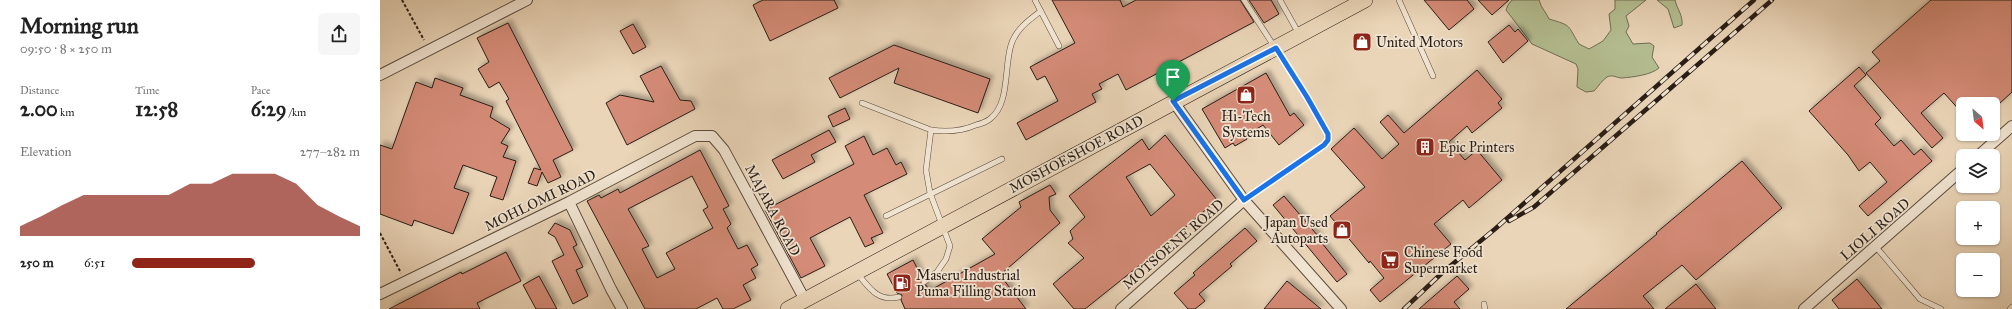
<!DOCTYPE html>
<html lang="en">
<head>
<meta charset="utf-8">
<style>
	:root { --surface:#fff; --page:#f6f6f6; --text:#222; --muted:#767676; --accent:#8f2418 }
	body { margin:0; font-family:"IM FELL Great Primer",serif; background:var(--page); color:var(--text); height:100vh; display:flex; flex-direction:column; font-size:15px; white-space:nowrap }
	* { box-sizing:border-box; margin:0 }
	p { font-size:13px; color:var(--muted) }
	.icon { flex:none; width:22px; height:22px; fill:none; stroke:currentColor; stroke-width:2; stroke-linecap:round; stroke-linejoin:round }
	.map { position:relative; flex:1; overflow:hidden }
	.sheet { display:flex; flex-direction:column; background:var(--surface); width:380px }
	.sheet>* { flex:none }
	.needle { width:26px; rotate:152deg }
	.fabs { position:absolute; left:1576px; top:97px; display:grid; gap:8px }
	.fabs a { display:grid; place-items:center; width:44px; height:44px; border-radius:6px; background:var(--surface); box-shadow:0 1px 3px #0004; font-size:20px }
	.pin { position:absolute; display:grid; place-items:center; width:34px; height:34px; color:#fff; margin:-41px -17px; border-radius:50% 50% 50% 0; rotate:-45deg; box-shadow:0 0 4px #0007 }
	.pin .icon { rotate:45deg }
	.round { display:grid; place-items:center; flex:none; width:42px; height:42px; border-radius:6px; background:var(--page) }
	.overview { display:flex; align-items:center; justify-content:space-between; height:68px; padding:0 20px }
	h1 { font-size:22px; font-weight:700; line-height:30px }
	.metrics { display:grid; grid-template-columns:repeat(3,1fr); gap:6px; height:68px; padding:4px 20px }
	.metrics div { display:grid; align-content:center }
	.metrics b { font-size:20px; font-weight:700 }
	.metrics small { font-size:11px; font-weight:400 }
	.metrics p { font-size:11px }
	.chart { height:112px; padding:8px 20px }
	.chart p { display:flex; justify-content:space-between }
	.chart svg { width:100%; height:72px; margin-top:4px; fill:var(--accent); opacity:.7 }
	ul { padding:0 20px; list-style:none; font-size:13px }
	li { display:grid; grid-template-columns:64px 48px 1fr; align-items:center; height:30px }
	li i { height:10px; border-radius:5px; background:var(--accent) }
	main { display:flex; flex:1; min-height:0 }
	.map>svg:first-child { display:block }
	.green { fill:#b4be91; stroke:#6e6e54 }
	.building { fill:#d48b77; stroke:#291d16; fill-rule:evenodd; filter:url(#shadow) }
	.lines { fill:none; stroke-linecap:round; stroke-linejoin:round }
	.service-casing { stroke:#594b3e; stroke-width:6 }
	.minor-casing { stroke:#594b3e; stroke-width:12 }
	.primary-casing { stroke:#291d16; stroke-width:16 }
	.path { stroke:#291d16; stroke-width:2; stroke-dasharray:3 2; stroke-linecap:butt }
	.service { stroke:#f1e4d1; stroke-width:5 }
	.minor { stroke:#f1e4d1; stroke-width:10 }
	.primary { stroke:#ead5b8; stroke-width:15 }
	.rail-casing { stroke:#291d16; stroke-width:4.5 }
	.rail { stroke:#f1e4d1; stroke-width:3; stroke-dasharray:9; stroke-linecap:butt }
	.route-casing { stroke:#fff; stroke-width:8 }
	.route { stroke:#1a73e8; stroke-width:5 }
	.labels { text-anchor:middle; stroke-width:3.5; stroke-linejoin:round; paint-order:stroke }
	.poi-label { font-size:14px; fill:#291d16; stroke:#f1e4d1; text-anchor:start }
	.street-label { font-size:14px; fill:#291d16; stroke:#f1e4d1 }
</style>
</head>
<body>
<main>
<section class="sheet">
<div class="overview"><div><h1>Morning run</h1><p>09:50 · 8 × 250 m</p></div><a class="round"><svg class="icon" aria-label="share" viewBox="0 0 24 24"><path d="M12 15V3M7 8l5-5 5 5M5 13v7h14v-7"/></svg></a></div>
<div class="metrics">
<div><p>Distance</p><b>2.00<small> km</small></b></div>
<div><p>Time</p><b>12:58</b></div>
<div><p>Pace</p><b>6:29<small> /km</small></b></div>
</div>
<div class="chart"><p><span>Elevation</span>277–282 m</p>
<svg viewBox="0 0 160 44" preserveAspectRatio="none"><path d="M0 44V38L10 32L20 25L30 19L40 19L50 19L60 19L70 19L80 12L90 12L100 6L110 6L120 6L130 12L140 25L150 32L160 38V44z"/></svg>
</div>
<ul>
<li><b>250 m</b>6:51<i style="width:54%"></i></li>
</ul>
</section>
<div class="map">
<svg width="1632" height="309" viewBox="0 0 1632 309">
	<defs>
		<filter id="shadow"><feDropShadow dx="3.5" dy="-3.5" stdDeviation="2" flood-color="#0004"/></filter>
	</defs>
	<rect width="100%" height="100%" fill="#ead5b8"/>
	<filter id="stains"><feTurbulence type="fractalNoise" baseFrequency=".005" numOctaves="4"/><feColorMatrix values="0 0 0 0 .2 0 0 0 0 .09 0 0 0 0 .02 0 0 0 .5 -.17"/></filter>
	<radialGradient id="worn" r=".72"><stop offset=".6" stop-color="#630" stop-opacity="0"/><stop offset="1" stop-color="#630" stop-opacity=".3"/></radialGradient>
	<path class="green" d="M1132,0H1159C1161,8 1166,12 1169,19C1193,26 1187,25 1199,44L1209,49L1223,41L1231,30L1229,14L1235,9V0H1266L1246,16L1249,26L1246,32L1253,44L1270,43L1274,46L1272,57L1279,68C1271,75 1253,77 1242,78C1237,78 1232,74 1227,77C1222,80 1218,87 1214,91L1206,92L1197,87L1198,69L1196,64L1152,44L1126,10L1128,5Z
		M1277,0H1295C1297,9 1303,15 1302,25L1294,28L1288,9Z"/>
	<path class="building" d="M383,0H454L458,8L390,41L373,5Z
		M672,0H740L743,7L756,0H860L874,22L746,90L738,74L719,84L722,89L712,94L716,102L646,140L637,123L678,101L665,76L657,80L650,67L695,43Z
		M869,0H891L899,14L884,23Z
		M1044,0H1087L1094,9L1069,30Z
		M1098,0H1129L1112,15Z
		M1551,0H1632V92L1619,104H1583V114L1564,93L1541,113L1563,138L1552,148L1486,73L1500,61L1492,52Z
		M128,23L193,150L173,160L181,177L168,183L162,172L157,186L148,183L154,168L161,170L126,101L129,99L119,82L109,88L98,69L109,62L97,38Z
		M253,24L266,47L253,54L240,31Z
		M1129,25L1135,32L1138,29L1148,41L1123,63L1108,42Z
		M514,45L610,79L598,113L514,83L519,68L460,98L449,78Z
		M281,66L300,100L311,101L315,109L247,145L226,103L240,95L274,102L260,76Z
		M1479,67L1486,75L1474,86L1501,118L1495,124L1514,146L1521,140L1534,155L1541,149L1552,161L1488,216L1479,206L1507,182L1490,162L1479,171L1468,155L1429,111Z
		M1097,70L1122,99L1118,103L1122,108L1092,133L1087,126L1069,142L1085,160L1097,150L1122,180L1089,208L1083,200L1054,224L1071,244L1000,302L990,290L1004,278L990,261L989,263L950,216L985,187L951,149L974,128L1002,159L1019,144L1000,122L1008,115L1024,133Z
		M886,73L910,116L914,113L924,125L899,145L883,125L865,136L867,139L855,146L853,143L845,148L822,109Z
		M55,78L83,88L80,95L113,107L110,117L130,129L121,143L128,146L123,157L136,161L123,200L110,196L117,177L83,165L74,188L89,193L73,234L34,220L32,226L0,214V145L12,149L36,82L52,88Z
		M465,108L470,119L453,127L448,116Z
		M449,130L456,142L431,155L435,162L403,179L392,160Z
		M785,135L837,200L785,245L705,309H694L673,284L704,258L688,243L693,239L690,231L705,217L689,196L762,139L769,150ZM770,164L795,195L771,216L746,177Z
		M484,136L493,155L507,148L516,165L521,162L527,174L484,195L503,233L491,238L494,243L485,247L470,217L430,238L445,266L421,278L385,210L474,164L465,146Z
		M320,150L349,206L343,209L351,224L347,228L358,249L367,245L378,265L371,269L376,278L363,285L371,300L353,309H343L337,298L316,309H265L207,201L219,195L221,198L238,189L240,193ZM312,176L328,207L323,210L333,228L286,253L295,269L277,278L262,249L269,246L248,209Z
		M1362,161L1402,208L1316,280L1302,265L1263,296L1274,309H1186L1277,234L1276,233Z
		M670,185L676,194L669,197L670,210L680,223L620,275L646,309H525L521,300L522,295L517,293L507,274L533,260L542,278L541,284L546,285L549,291L615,254L602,239L641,207L639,202Z
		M904,196L938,236L937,237L967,274L957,282L893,205Z
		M175,223L190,230L197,245L193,247L203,267L196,270L208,296L193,304L172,261L184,255L175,237L168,233Z
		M865,228L877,241L850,264L852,266L819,294L825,301L815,309H808L794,293L815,275L813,273Z
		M126,252L141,281L97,303L100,309H9L81,272L82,274Z
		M159,276L177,309H156L143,285Z
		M1077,276L1089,289L1074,302L1080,309H1039Z
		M1477,279L1502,309H1459L1452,300Z
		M907,281L941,309H884Z
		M1316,284L1336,309H1285Z"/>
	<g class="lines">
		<defs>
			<path id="service" d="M655,0L679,46
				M864,0L927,97L948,134V140L944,145L864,200
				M900,0L919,34
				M1019,0L1053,76
				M482,103L551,130C565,132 582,131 596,125C600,124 606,122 610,119C630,104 624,67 631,45C636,29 649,20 661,11
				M506,216L622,159
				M1496,247L1540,299L1561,309
				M477,273C490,289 498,302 519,297
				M544,282L557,272L566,259L570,246L550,193L546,170L551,130
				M1104,304L1105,309
				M1630,309L1632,307"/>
			<path id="minor" d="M0,75L147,0
				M793,101L864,200L961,309
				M1598,156L1632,126
				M189,202L231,289L242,309
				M0,294L189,202L315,136H332L344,150L425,300
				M741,309L864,200
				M1424,309L1583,169"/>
			<path id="primary" d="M408,309L985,0"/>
		</defs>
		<use href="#service" class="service-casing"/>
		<use href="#minor" class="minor-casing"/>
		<use href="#primary" class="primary-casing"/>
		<path class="path" d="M22,0L44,40
			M0,233L21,273"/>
		<use href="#service" class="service"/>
		<use href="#minor" class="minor"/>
		<use href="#primary" class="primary"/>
		<defs>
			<path id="rail" d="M1129,221L1154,207L1392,0
				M1024,309L1063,272L1115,229L1374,0"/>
		</defs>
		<use href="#rail" class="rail-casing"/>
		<use href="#rail" class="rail"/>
	</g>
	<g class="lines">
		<defs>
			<path id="route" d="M896,48L927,97L948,134V140L944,145L864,200L793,101Z"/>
		</defs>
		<use href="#route" class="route-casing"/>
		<use href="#route" class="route"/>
	</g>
	<defs>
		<symbol id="shop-square" viewBox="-11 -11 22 22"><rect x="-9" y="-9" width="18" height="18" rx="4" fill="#8f2418" stroke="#f1e4d1"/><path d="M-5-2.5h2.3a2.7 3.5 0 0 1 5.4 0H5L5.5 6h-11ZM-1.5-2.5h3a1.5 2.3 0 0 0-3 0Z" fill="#fff"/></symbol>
		<symbol id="building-square" viewBox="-11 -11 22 22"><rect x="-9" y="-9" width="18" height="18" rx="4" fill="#8f2418" stroke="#f1e4d1"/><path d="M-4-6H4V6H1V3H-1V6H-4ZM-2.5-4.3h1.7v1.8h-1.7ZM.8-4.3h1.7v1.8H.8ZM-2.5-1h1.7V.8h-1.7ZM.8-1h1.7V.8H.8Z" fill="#fff"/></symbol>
		<symbol id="supermarket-square" viewBox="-11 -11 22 22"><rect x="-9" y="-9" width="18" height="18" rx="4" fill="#8f2418" stroke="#f1e4d1"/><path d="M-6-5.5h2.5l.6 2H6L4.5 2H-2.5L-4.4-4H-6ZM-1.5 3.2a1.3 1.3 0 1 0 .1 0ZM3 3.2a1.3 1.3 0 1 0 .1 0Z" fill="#fff"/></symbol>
		<symbol id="fuel-square" viewBox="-11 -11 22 22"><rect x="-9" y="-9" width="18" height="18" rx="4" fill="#8f2418" stroke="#f1e4d1"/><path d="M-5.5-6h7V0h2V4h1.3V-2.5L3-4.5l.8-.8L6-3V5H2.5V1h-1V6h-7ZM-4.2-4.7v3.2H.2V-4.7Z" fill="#fff"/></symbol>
	</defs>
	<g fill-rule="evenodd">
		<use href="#shop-square" x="971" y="31" width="22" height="22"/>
		<use href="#shop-square" x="855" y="84" width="22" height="22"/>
		<use href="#building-square" x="1034" y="136" width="22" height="22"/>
		<use href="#shop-square" x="951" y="219" width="22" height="22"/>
		<use href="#supermarket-square" x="999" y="249" width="22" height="22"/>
		<use href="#fuel-square" x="511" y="272" width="22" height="22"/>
	</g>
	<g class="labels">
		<g class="poi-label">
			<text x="996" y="47">United Motors</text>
			<text x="866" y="121" text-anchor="middle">Hi-Tech<tspan x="866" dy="16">Systems</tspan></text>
			<text x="1059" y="152">Epic Printers</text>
			<text x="948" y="227" text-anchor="end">Japan Used<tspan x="948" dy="16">Autoparts</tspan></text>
			<text x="1024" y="257">Chinese Food<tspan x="1024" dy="16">Supermarket</tspan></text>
			<text x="536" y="280">Maseru Industrial<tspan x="536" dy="16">Puma Filling Station</tspan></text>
		</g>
		<g class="street-label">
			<text transform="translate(696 154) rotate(-28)" y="5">MOSHOESHOE ROAD</text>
			<text transform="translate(160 200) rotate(-26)" y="5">MOHLOMI ROAD</text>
			<text transform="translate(393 210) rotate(62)" y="5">MAJARA ROAD</text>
			<text transform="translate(1495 229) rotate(-41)" y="5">LIOLI ROAD</text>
			<text transform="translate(793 244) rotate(-41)" y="5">MOTSOENE ROAD</text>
		</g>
	</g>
	<rect width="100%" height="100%" filter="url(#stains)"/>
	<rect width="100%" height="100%" fill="url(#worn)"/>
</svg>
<div class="fabs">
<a><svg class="needle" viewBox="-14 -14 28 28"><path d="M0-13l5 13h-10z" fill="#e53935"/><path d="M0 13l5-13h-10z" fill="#767676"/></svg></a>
<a><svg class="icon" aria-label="layers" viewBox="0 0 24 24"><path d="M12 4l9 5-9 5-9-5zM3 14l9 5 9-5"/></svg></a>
<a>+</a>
<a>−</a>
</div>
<div class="pin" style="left:793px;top:101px;background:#1e9e55"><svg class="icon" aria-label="arrive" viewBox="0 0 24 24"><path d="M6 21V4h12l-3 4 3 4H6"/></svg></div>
</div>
</main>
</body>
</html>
